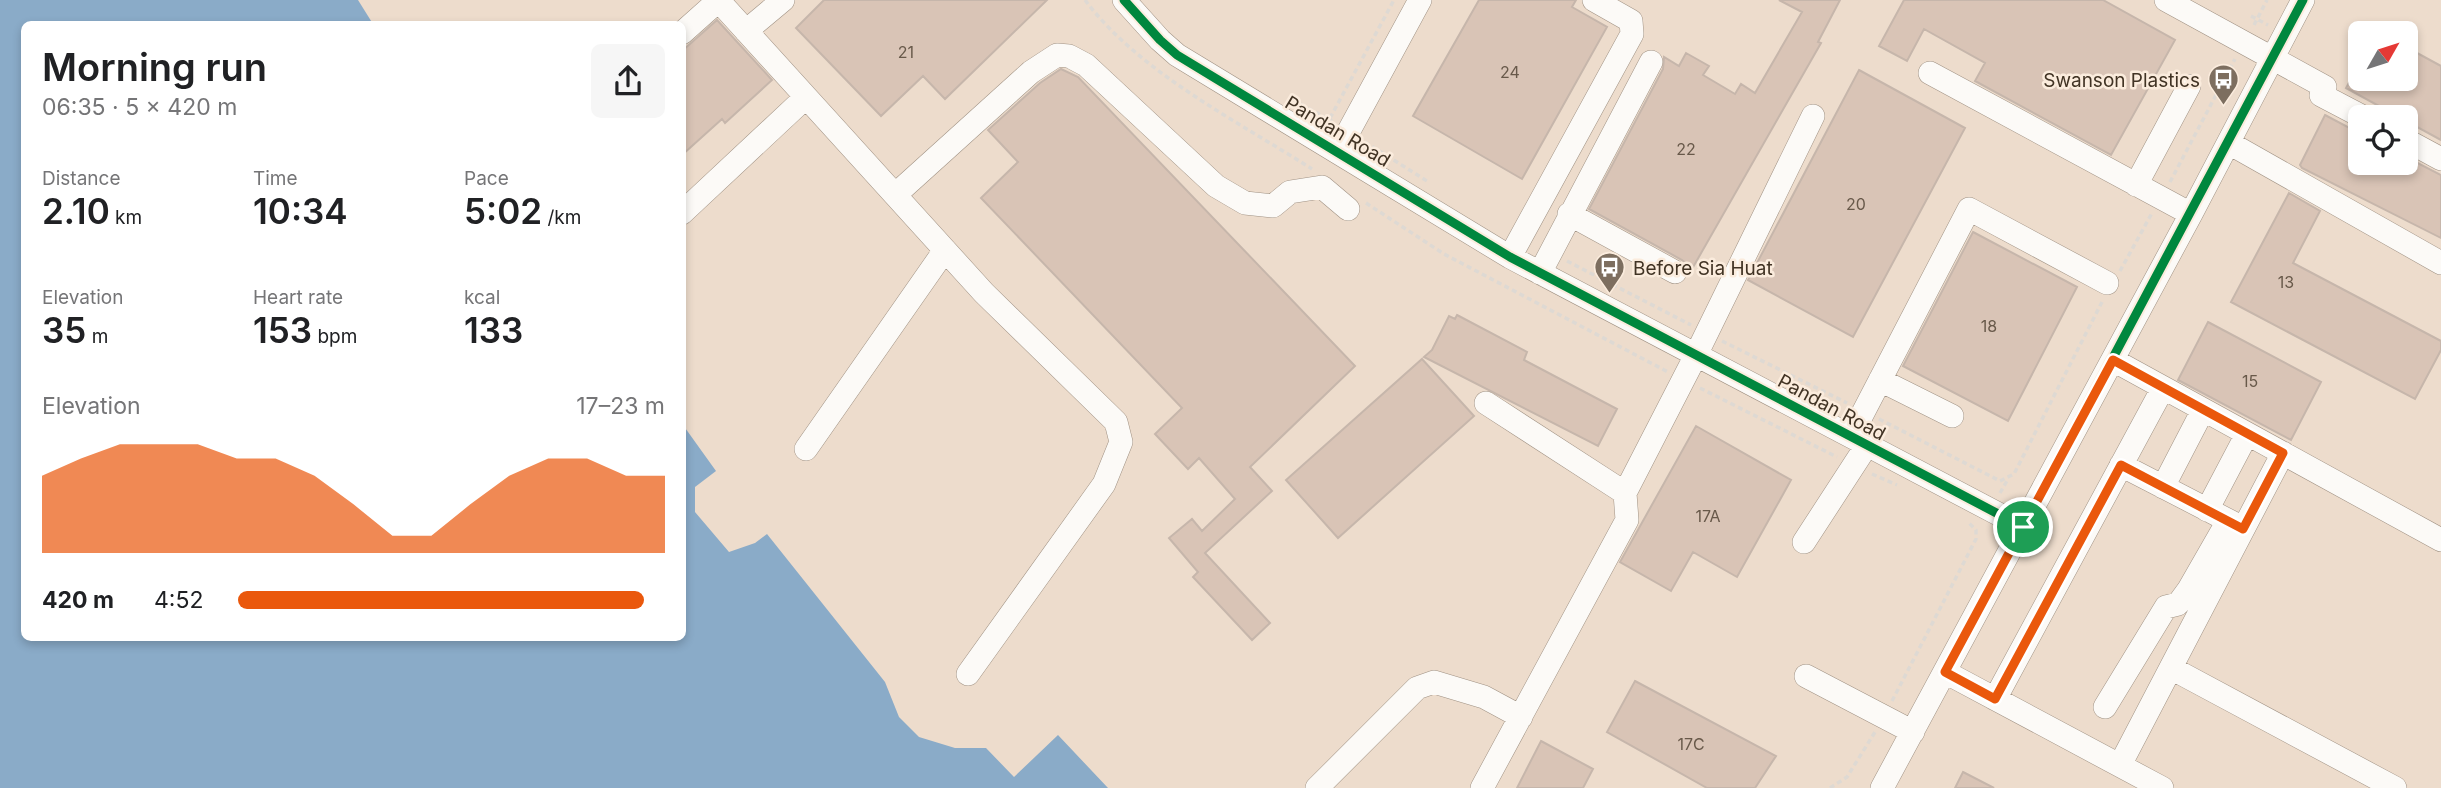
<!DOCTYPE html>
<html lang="en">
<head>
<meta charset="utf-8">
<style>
	:root { --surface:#fff; --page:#f6f6f6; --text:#202124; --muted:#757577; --accent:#ea580c }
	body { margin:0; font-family:Inter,sans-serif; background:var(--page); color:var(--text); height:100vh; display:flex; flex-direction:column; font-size:26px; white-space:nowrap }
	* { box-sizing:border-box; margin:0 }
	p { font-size:23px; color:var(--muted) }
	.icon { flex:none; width:38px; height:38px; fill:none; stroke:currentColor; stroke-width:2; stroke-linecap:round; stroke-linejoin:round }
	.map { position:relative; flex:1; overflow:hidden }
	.panel { position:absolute; left:21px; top:21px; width:665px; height:620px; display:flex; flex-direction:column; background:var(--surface); border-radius:10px; box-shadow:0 4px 10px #0003 }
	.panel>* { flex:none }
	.needle { width:46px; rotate:51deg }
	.fabs { position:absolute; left:2348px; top:21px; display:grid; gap:14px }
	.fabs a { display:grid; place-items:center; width:70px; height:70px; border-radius:10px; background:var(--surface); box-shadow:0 4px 10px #0003; font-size:35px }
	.pin { position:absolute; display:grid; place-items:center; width:60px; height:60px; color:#fff; margin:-30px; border:4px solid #fff; border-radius:50%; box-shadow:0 2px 7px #0007 }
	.round { display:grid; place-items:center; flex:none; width:74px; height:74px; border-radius:10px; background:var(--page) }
	.headline { display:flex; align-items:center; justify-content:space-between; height:119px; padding:0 21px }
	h1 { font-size:38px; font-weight:600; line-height:52px }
	.stats { display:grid; grid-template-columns:repeat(3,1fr); gap:10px; height:119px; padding:7px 21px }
	.stats div { display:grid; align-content:center }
	.stats b { font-size:35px; font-weight:600 }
	.stats small { font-size:19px; font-weight:400 }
	.stats p { font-size:19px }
	.chart { height:196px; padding:14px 21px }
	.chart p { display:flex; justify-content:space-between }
	.chart svg { width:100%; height:126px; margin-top:7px; fill:var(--accent); opacity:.7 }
	ul { padding:0 21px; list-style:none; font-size:23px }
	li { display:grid; grid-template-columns:112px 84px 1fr; align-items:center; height:52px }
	li i { height:18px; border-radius:9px; background:var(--accent) }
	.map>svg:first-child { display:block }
	.water { fill:#8aabc8 }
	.building { fill:#d9c4b6; stroke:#c6b6ab; stroke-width:2 }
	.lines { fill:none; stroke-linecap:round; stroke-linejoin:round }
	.minor-casing { stroke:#a09284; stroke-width:24 }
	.path { stroke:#ded9d3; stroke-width:3.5; stroke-dasharray:5 3.5; stroke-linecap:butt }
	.minor { stroke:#fcfaf7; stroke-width:23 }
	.cycleway-casing { stroke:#fbecdd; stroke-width:13 }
	.cycleway { stroke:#00873e; stroke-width:9 }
	.route-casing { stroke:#fff; stroke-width:14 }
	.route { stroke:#ea580c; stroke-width:9 }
	.labels { text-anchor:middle; stroke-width:5; stroke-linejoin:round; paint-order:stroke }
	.number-label { font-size:16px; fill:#68594a }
	.poi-label { font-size:19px; fill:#413324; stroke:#fbecdd; text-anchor:end }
	.street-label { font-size:19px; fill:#413324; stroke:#fbecdd }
</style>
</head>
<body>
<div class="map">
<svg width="2441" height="788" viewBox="0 0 2441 788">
	<rect width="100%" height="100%" fill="#eddccc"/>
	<path class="water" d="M0,0H358L373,24H24V637H682L683,425L716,471L695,487V512L729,552L755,543L767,534L885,682L899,717L919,737L955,748H986L1014,777L1058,735L1108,788H0Z"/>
	<path class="building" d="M824,0H1047L945,99L923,76L881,116L796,28Z
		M1479,0H1576L1572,7L1607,27L1522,179L1413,116Z
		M1779,0H1840L1818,42L1821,43L1692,269L1682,260L1589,209L1663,69L1664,57L1679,66L1686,53L1709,66L1703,75L1735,94L1741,84L1755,93L1802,12Z
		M1904,0H2103L2175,40L2111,155L1975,81L1985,63L1924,29L1907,61L1879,46Z
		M717,20L772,80L725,123L722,119L682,155V51Z
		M2406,47L2441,66V140L2406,121V117H2399L2346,88L2351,79H2406Z
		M1061,69L1078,77L1355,366L1250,467L1272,491L1205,553L1270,623L1252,640L1193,577L1198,572L1169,538L1192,519L1202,531L1235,499L1199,458L1188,469L1155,434L1182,408L981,198L1018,162L988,130L1040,83Z
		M1859,70L1965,128L1853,337L1748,280Z
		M2325,115L2361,134V163H2406V157L2441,175V238L2302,168L2300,165Z
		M2289,193L2320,211L2293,263L2441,341V350L2415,399L2231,302Z
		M1973,232L2077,287L2008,421L1903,366Z
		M1457,315L1527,352L1524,360L1617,409L1598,446L1424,357L1432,350L1449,316L1455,319Z
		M2208,322L2321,382L2291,440L2178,380Z
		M1422,359L1474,416L1338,538L1286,480Z
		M1696,426L1791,480L1737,577L1693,552L1671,591L1620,562Z
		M1635,681L1776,756L1755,788H1707L1607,732Z
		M1541,741L1593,769L1583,788H1517Z
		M1963,772L1994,788H1955Z"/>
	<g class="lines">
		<defs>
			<path id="minor" d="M718,0L984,293L1116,422L1121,442L1104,484L968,674
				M1124,0L1160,40L1177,55L1510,257L2023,527
				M2166,0L2325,87
				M746,31L783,0
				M682,33L719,0
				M1930,73L2191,214
				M2321,95L2363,117
				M2406,140L2441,159
				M2229,143L2441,263
				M1338,151L1420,0
				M2136,185L2189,86
				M895,195L1031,72L1057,55L1069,56L1086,65L1216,186L1245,203L1273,206L1290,192L1322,187L1348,209
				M682,213L806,97
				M1569,214L1675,272
				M1510,257L1632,34L1631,21L1594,0
				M1540,273L1651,62
				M2113,360L2441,540
				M1880,380L1952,416
				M1486,403L1625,493
				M1851,436L1969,209L2107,283
				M806,449L945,250
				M2121,465L2241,527
				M2163,487L2203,410
				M2207,510L2247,434
				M1804,542L1867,445
				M2171,668L2395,788
				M1945,672L2162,788
				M1806,676L1913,732
				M1995,699L2163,388
				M2105,707L2166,607L2178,604L2189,589L2228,521
				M2120,765L2283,453
				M1317,788L1417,688L1434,682L1484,697L1521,717
				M1482,788L1627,520L1625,493L1696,355L1813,116
				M1882,788L2191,214L2303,0"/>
		</defs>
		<use href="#minor" class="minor-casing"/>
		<path class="path" d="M1085,0C1139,72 1237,121 1312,169
			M2251,16L2268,25
			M2254,25L2267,0
			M1293,100L1332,121
			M1330,118L1394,0
			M1365,142L1427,181
			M2170,182L2235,59
			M1366,203L1444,254L1668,372
			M1567,261L1691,325
			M2120,271L2152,213
			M1722,341L1847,403
			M1700,388L1837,457
			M1879,419L2000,481L2014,474L2102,302
			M1872,474L1897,485
			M2000,493L2008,479
			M1892,701L1976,539V530L1968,522
			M1830,788L1847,777L1875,732"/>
		<use href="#minor" class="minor"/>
		<defs>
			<path id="cycleway" d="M1124,0L1160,40L1177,55L1510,257L2023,527L2303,0"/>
		</defs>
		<use href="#cycleway" class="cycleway-casing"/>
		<use href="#cycleway" class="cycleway"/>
	</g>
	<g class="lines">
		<defs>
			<path id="route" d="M2113,360L2283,453L2243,529L2121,465L1995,699L1945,672Z"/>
		</defs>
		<use href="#route" class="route-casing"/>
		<use href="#route" class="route"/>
	</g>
	<defs>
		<symbol id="bus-pin" viewBox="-11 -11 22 30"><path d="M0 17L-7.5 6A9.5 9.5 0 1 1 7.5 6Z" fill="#7d6e5f" stroke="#fbecdd"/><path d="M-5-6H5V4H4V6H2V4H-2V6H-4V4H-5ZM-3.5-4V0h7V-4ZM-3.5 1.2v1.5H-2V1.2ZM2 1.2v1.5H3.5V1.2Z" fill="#fff"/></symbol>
	</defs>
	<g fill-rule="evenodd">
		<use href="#bus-pin" x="2206" y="62" width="35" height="47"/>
		<use href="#bus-pin" x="1592" y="250" width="35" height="47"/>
	</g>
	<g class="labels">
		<g class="number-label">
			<text x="906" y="58">21</text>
			<text x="1510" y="78">24</text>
			<text x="1686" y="155">22</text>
			<text x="1856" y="210">20</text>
			<text x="2286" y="288">13</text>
			<text x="1989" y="332">18</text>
			<text x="2250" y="387">15</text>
			<text x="1708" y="522">17A</text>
			<text x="1691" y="750">17C</text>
		</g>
		<g class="poi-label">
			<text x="2200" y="87">Swanson Plastics</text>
			<text x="1633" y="275" text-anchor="start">Before Sia Huat</text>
		</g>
		<g class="street-label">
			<text transform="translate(1338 131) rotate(31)" y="7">Pandan Road</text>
			<text transform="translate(1832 407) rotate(28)" y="7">Pandan Road</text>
		</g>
	</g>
</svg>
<div class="fabs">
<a><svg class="needle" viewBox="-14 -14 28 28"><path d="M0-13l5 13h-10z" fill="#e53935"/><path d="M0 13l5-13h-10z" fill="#757577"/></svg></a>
<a><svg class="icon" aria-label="locate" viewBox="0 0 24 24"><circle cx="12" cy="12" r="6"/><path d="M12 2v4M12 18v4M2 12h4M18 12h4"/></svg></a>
</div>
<div class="pin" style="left:2023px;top:527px;background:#1e9e55"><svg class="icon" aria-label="arrive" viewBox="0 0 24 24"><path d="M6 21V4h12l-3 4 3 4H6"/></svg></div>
<section class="panel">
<div class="headline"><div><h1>Morning run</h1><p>06:35 · 5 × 420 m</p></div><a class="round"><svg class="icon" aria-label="share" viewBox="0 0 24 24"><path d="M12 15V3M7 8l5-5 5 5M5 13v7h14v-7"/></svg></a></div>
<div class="stats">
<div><p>Distance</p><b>2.10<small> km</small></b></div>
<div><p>Time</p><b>10:34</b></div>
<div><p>Pace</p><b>5:02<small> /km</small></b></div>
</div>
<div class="stats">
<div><p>Elevation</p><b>35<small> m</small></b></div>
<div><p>Heart rate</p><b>153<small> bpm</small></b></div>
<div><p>kcal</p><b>133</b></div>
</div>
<div class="chart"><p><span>Elevation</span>17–23 m</p>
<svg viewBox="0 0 160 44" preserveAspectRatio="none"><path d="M0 44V17L10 11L20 6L30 6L40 6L50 11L60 11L70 17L80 27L90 38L100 38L110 27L120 17L130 11L140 11L150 17L160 17V44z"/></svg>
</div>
<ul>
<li><b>420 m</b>4:52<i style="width:95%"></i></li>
</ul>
</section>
</div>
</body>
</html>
